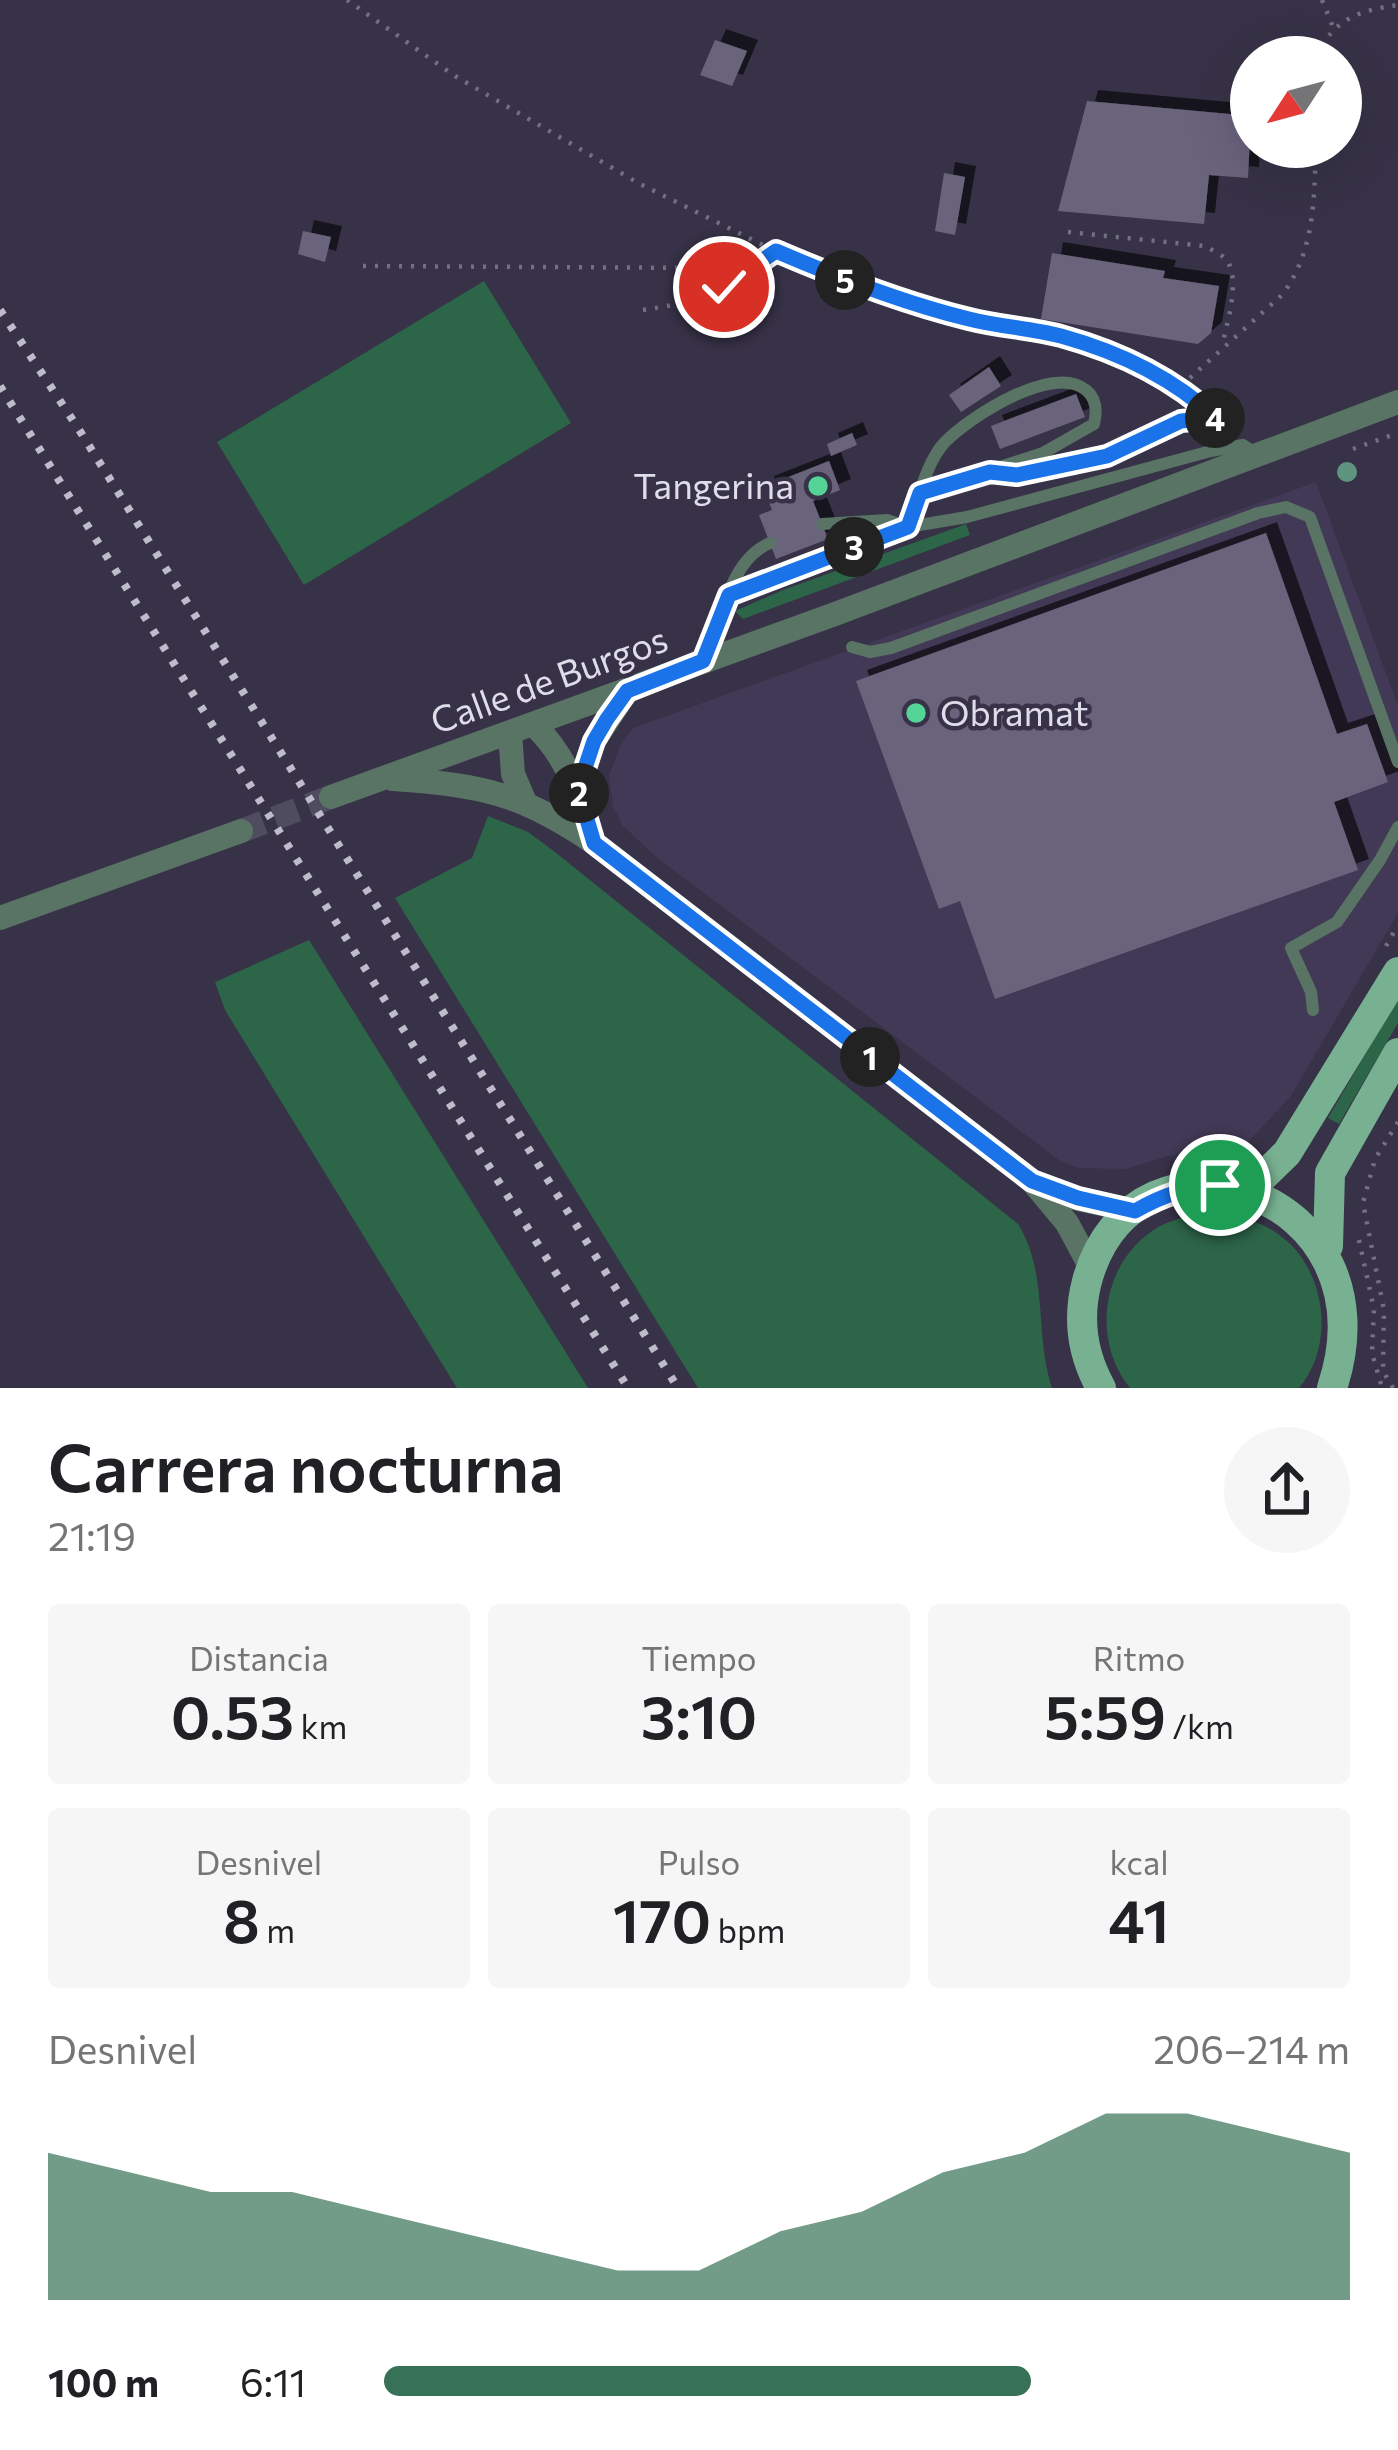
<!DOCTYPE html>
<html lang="es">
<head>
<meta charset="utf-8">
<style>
	:root { --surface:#fff; --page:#f6f6f6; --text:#202124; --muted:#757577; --accent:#377157 }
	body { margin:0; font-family:Commissioner,sans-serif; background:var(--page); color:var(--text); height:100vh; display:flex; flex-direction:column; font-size:45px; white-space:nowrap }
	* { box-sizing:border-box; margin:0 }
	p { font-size:39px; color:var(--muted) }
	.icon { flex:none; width:66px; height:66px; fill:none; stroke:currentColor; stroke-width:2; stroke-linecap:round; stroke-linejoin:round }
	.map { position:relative; height:1388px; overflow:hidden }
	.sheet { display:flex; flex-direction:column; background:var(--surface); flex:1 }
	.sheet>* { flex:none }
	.needle { width:78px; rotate:234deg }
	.buttons { position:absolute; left:1230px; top:36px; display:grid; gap:24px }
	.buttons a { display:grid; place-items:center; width:132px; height:132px; border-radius:50%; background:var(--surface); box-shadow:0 12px 48px #0002; font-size:60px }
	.pin { position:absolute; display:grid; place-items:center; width:102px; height:102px; color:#fff; margin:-51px; border:6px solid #fff; border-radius:50%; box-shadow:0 3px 12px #0007 }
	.km { position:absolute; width:60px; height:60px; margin:-30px; border-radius:50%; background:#222; color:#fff; font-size:33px; line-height:60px; text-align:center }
	.round { display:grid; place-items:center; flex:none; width:126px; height:126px; border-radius:63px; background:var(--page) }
	.headline { display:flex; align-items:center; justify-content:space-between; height:204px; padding:0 48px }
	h1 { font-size:66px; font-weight:600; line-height:90px }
	.metrics { display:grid; grid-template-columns:repeat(3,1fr); gap:18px; height:204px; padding:12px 48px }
	.metrics div { display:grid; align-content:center; border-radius:12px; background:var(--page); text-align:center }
	.metrics b { font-size:60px; font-weight:600 }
	.metrics small { font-size:33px; font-weight:400 }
	.metrics p { font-size:33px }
	.chart { height:336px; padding:24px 48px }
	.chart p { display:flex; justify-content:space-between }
	.chart svg { width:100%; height:216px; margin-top:12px; fill:var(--accent); opacity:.7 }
	ul { padding:0 48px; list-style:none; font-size:39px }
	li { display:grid; grid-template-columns:192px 144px 1fr; align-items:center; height:90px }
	li i { height:30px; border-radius:15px; background:var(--accent) }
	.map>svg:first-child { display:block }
	.built { fill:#413955 }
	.green { fill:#2d6549 }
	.building { fill:#6a647c; filter:url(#shadow) }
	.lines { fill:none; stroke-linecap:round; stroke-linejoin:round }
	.tertiary-tunnel { stroke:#504c60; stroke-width:24; stroke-dasharray:24 12; stroke-linecap:butt }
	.path { stroke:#747083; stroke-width:4.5; stroke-dasharray:3 9; stroke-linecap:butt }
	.service { stroke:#597464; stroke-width:12 }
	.tertiary { stroke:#597464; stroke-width:24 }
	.primary { stroke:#77b191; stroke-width:30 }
	.rail { stroke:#bebbca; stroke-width:8; stroke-dasharray:6 12; stroke-linecap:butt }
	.tree { fill:#5f9480 }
	.route-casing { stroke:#fff; stroke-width:24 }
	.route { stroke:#1a73e8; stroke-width:15 }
	.poi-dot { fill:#54d396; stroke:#373247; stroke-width:4.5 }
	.labels { text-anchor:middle; stroke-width:9; stroke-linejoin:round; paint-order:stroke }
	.poi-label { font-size:36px; fill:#e0ddeb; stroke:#373247; text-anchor:end }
	.street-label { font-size:36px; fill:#e0ddeb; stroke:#373247 }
</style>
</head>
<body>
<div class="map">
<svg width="1398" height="1388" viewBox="0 0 1398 1388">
	<defs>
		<filter id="shadow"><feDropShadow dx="11" dy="-11" stdDeviation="0" flood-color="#0009"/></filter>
	</defs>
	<rect width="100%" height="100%" fill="#373247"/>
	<path class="built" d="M1316,482L1398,706V913L1291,1096L1248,1142L1168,1156L1126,1169L1078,1168L1059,1160L656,857L622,825L613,806L609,776L620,746L633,728Z"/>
	<path class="green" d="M484,281L571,423L304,585L217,442Z
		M966,524L970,535L743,619L735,611L783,590Z
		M488,816L528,832L555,852L1018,1224C1049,1274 1034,1333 1052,1388H698L395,898L472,858Z
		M309,940L588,1388H457L225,1010L215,982Z
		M1398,998V1023L1339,1124L1328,1118Z
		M1227,1213C1249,1219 1269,1225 1287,1241C1327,1277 1334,1347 1299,1388H1130C1089,1338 1103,1256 1162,1225C1183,1215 1204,1214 1227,1213Z"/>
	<path class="building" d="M715,40L747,51L732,86L700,75Z
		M1087,101L1251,116L1248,178L1209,175L1204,224L1058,211Z
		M944,173L965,177L955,235L935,231Z
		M303,231L331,237L325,262L298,254Z
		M1052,253L1165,271L1163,278L1219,286L1211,333L1198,344L1041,319Z
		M989,367L1001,386L961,412L949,395Z
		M1076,394L1085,417L1000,449L991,426Z
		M852,433L857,445L831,456L827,444Z
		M829,461L840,490L813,501L828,539L776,559L759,515L772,510L763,487Z
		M1266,533L1337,734L1367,724L1388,782L1334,802L1358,870L995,999L960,901L939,909L856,681Z"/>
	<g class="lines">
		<path class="tertiary-tunnel" d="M241,831L331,797"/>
		<path class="path" d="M347,0L455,76L640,184L769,248L854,284L970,319L1061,336L1135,363L1181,386L1226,429
			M1322,0L1333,27
			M1318,57C1331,19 1361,10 1398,5
			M1068,232L1205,246C1213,251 1225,255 1229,264C1239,286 1227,323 1222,346
			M363,266L711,268L751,265L774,253
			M643,310C695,302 709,298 752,267
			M1181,386L1283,294C1315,249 1314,200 1316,147
			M1126,448L1181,421L1215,418
			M1353,449L1398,433
			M1386,946L1398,925
			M1359,1240L1374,1309L1372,1353L1382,1388
			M1393,1388L1383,1371L1384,1310L1363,1203L1375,1159L1398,1122"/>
		<path class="service" d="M991,472L1017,475L1107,456
			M822,524L887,520L908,527L967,517L1211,451L1243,445L1255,453
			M729,594L908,527C918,501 926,462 945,442C970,417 1052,363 1086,390C1097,399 1097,412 1094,424L1043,453L920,493
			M852,647L870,652L891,648L1258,513L1286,507L1310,517L1398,762
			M705,658C722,620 729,560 770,543
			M1313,1010L1311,992L1291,948L1337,922L1380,860L1398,827"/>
		<path class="tertiary" d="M534,725C568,757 581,799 594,843
			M510,733L513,774L525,802
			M393,779C481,785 521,793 594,843L1032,1181L1067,1223L1091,1268
			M578,789L594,741L627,691
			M331,797L835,614L1398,402
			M0,918L241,831
			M1034,1182L1078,1199L1135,1211"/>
		<path class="primary" d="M1250,1189L1287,1153L1398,972
			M1328,1246L1330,1173L1398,1053
			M1101,1388C1082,1354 1077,1319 1087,1281C1135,1106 1398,1190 1332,1388"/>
		<path class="rail" d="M0,310L78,428L678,1388
			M0,386L628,1388"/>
	</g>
	<circle class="tree" cx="1347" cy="472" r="10"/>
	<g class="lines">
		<defs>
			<path id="route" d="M724,287L776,251C839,278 903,303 969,319C1000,327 1031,328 1061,336C1119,352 1172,377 1216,418L1181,421L1107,456L1017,475L990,472L920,493L908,527L729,595L703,661L627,691L607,719L594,741L578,789L594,843L1032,1181L1078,1198L1135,1211C1163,1195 1187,1187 1220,1185"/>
		</defs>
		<use href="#route" class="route-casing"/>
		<use href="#route" class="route"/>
	</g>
	<g class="poi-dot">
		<circle cx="818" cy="486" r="12"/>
		<circle cx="916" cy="713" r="12"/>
	</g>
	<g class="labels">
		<g class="poi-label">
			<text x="794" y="499">Tangerina</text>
			<text x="940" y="726" text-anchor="start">Obramat</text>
		</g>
		<g class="street-label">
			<text transform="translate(549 680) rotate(-20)" y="13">Calle de Burgos</text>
		</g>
	</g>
</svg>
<div class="buttons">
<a><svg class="needle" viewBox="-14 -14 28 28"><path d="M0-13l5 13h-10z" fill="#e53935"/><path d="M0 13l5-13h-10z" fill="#757577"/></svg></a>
</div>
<div class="pin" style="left:1220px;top:1185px;background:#1e9e55"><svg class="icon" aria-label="arrive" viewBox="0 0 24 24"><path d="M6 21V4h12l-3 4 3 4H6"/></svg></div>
<div class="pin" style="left:724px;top:287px;background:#d93025"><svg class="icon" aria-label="check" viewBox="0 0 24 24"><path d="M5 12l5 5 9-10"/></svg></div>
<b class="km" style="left:870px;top:1057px">1</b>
<b class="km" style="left:579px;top:793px">2</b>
<b class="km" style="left:854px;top:547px">3</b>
<b class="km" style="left:1215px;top:418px">4</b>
<b class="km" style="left:845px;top:280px">5</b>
</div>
<section class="sheet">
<div class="headline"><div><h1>Carrera nocturna</h1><p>21:19</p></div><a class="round"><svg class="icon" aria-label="share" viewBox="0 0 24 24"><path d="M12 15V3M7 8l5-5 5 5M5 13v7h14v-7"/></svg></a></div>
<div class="metrics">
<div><p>Distancia</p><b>0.53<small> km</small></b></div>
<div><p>Tiempo</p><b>3:10</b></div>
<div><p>Ritmo</p><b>5:59<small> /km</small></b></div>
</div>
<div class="metrics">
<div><p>Desnivel</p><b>8<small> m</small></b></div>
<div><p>Pulso</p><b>170<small> bpm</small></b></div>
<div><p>kcal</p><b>41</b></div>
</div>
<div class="chart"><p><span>Desnivel</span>206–214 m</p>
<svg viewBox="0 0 160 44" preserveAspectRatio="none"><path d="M0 44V14L10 18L20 22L30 22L40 26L50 30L60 34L70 38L80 38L90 30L100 26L110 18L120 14L130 6L140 6L150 10L160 14V44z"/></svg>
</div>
<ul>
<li><b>100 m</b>6:11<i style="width:67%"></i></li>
</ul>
</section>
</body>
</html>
